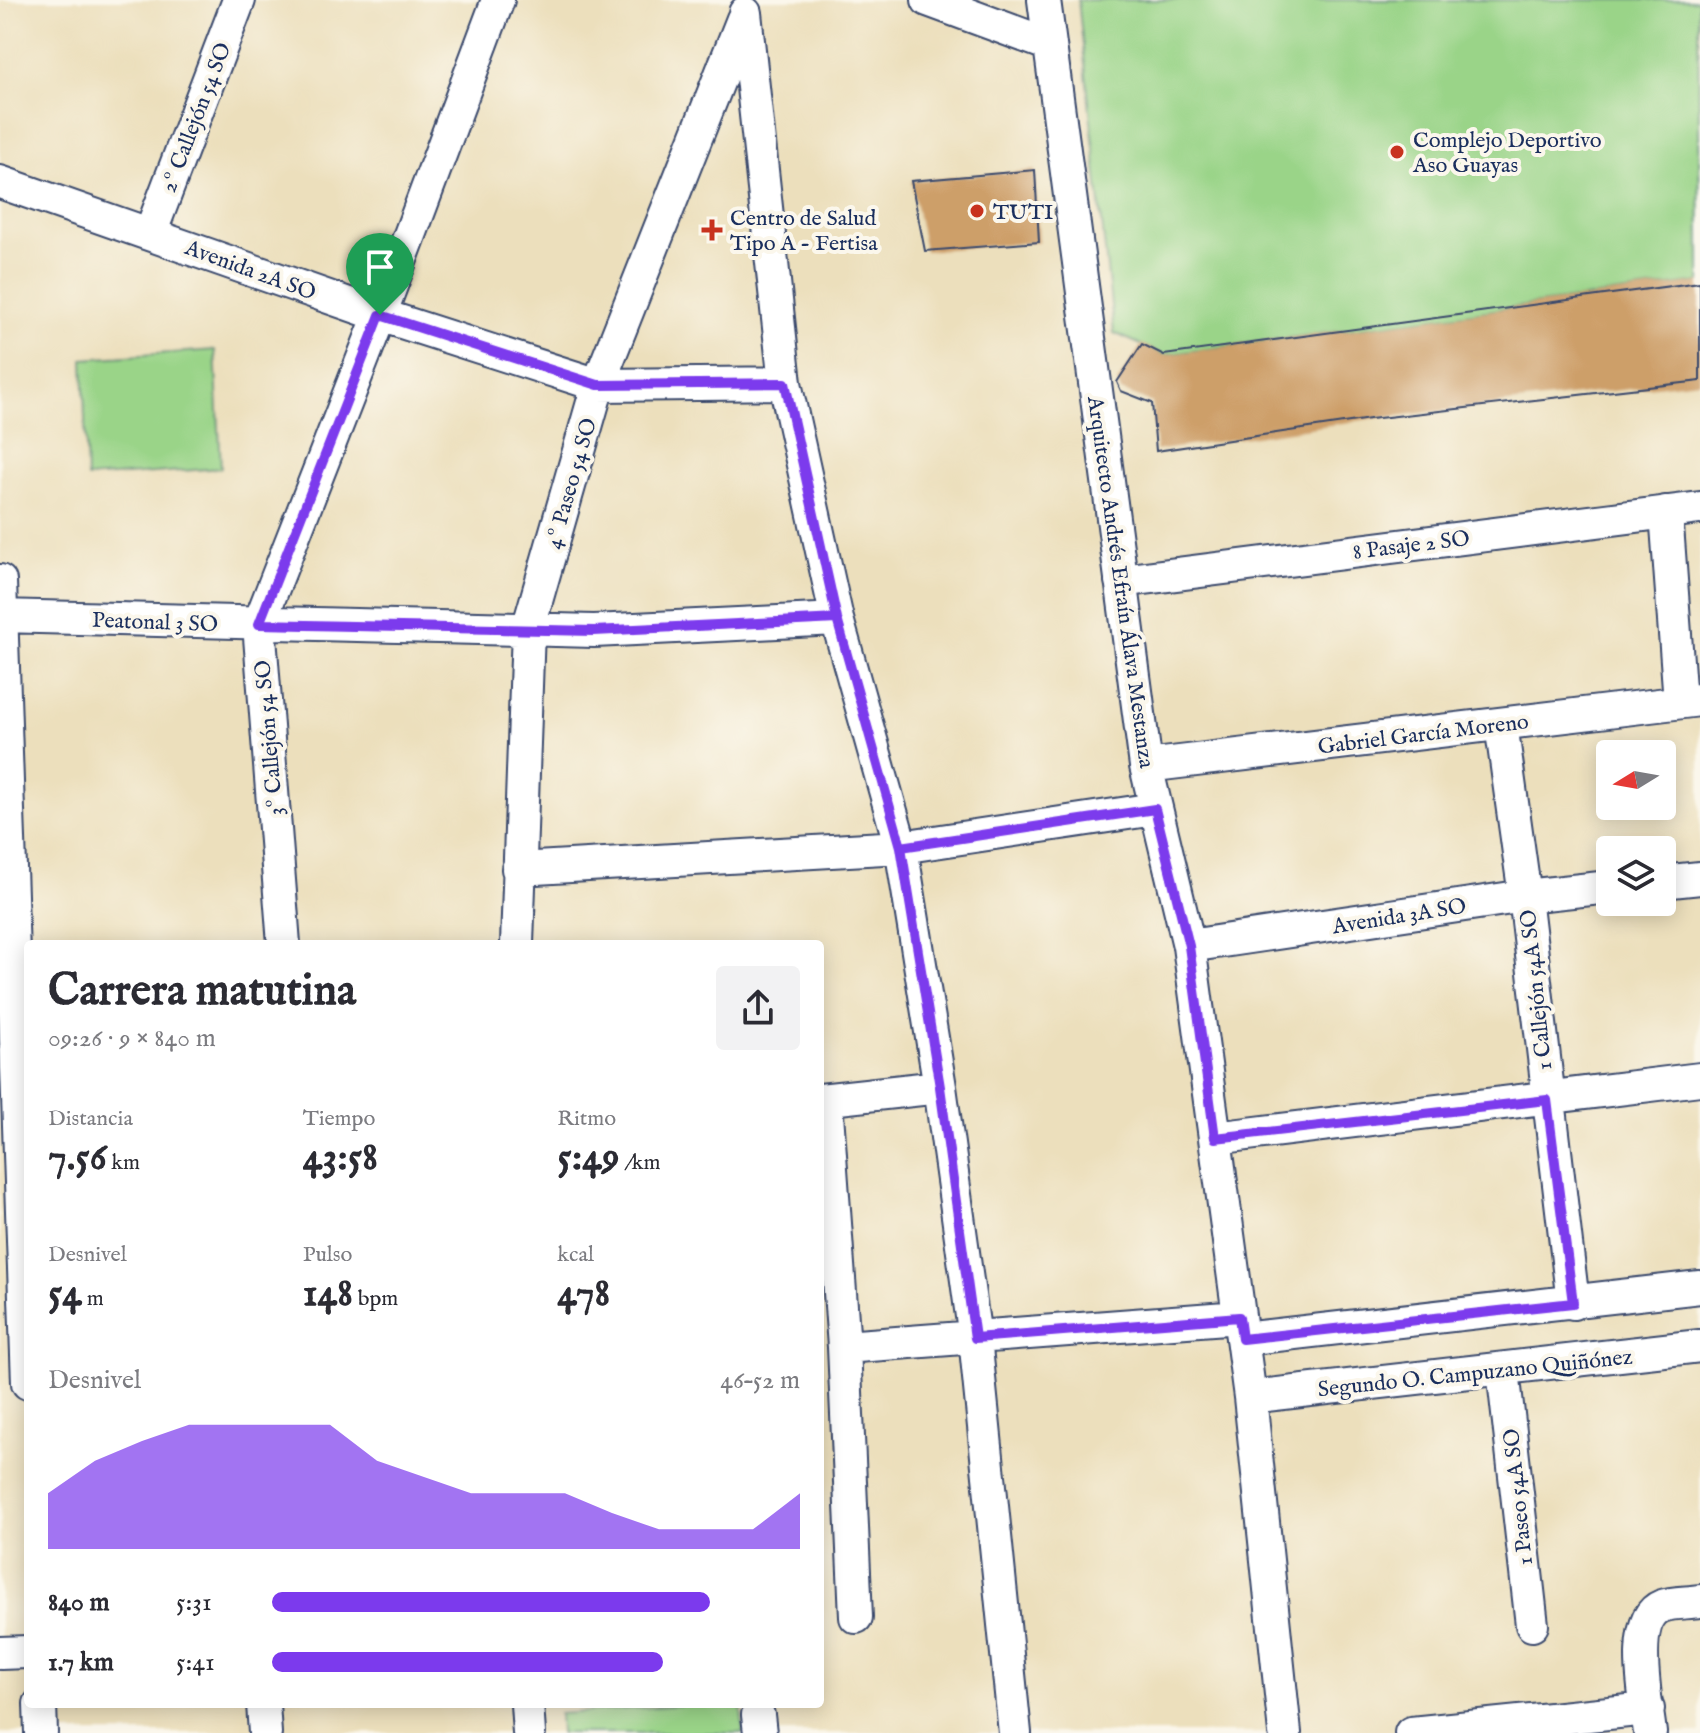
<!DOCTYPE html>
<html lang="es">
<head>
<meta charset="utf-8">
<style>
	:root { --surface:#fff; --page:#f2f2f3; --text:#2b2b33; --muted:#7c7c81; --accent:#7c3aed }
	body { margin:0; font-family:"IM FELL English",serif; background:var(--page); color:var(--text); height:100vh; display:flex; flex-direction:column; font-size:30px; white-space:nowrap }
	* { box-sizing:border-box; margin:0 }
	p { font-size:26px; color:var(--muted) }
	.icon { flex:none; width:44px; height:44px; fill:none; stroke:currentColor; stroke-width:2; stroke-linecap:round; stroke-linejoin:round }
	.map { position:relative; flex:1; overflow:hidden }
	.panel { position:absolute; left:24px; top:940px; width:800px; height:768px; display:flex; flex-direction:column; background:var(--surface); border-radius:8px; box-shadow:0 4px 20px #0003 }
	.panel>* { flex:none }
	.needle { width:52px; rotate:259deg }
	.fabs { position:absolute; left:1596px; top:740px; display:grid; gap:16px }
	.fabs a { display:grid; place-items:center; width:80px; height:80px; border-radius:8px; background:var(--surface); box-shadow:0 4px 20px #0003; font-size:40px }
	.pin { position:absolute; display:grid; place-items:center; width:68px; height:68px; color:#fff; margin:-82px -34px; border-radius:50% 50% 50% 0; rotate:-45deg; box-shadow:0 0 8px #0007 }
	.pin .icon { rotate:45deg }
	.round { display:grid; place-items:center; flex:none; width:84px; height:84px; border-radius:8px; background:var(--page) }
	.overview { display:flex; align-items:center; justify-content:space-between; height:136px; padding:0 24px }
	h1 { font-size:44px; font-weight:800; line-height:60px }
	.stats { display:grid; grid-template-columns:repeat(3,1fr); gap:12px; height:136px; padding:8px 24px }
	.stats div { display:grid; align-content:center }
	.stats b { font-size:40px; font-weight:800 }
	.stats small { font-size:22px; font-weight:400 }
	.stats p { font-size:22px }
	.chart { height:224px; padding:16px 24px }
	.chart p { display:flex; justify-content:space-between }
	.chart svg { width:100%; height:144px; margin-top:8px; fill:var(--accent); opacity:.7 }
	ul { padding:0 24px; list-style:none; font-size:26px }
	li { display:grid; grid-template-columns:128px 96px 1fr; align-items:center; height:60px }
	li i { height:20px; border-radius:10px; background:var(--accent) }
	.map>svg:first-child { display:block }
	.green { fill:#9ad488; stroke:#5a8273; stroke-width:2 }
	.building { fill:#cd9f69 }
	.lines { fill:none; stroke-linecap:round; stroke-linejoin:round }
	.street-casing { stroke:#3a496c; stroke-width:36 }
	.street { stroke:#fff; stroke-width:32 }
	.route-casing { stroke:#fff; stroke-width:16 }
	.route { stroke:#7c3aed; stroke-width:10 }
	.poi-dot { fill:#c8321e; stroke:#fbf7ec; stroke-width:3 }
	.labels { text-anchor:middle; stroke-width:8; stroke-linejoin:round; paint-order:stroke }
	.street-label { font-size:22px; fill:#1b2f5e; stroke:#fbf7ec }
	.poi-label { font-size:22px; fill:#1b2f5e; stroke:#fbf7ec; text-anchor:start }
</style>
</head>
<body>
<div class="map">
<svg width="1700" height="1733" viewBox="0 0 1700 1733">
	<rect width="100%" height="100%" fill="#fbf7ec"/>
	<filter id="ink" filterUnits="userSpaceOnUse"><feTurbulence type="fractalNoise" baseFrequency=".0125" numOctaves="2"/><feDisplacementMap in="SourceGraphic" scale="16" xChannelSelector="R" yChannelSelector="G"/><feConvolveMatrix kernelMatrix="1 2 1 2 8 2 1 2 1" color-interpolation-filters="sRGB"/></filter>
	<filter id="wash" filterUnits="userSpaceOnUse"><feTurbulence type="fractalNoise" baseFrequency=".006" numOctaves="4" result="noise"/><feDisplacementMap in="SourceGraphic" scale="32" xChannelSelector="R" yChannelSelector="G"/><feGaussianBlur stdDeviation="1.8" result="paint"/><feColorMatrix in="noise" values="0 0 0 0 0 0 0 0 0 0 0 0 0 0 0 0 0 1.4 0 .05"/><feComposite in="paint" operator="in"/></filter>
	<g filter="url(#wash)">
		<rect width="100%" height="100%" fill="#ecdfbc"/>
		<path class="green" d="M1078,0H1698L1700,282L1164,355L1114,333Z
			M215,350L221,468L87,478L83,359Z
			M695,1704H741L743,1733H560L559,1714Z"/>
		<g id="blocks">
			<path class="building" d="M1035,170L1039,242L925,251L911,181Z
				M1700,282V381L1370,419L1156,451L1152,403L1121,391L1117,382L1142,344L1164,355Z"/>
		</g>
	</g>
	<g filter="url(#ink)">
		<use href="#blocks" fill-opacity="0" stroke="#3a496c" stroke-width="2"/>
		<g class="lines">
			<defs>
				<path id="street" d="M928,0L1050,45
					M1044,0L1146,766L1189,946L1250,1397L1285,1733
					M745,13L785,383L837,619L901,847L940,1087L975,1338L1015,1733
					M0,182L380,315L598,385L785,383
					M150,234L239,0
					M1666,512L1680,702
					M0,581L28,1383
					M1121,581L1700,508
					M0,616L594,631L837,619
					M1501,724L1525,896L1573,1303
					M1146,766L1700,700
					M518,869L901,847L1155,809
					M1662,882L1700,878
					M284,944L259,624L380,315L498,0
					M517,944L528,629L598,385L743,19
					M1189,946L1525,896L1610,887
					M820,1100L940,1087
					M826,1100L844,1347L856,1617
					M1215,1138L1700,1079
					M1242,1339L1700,1287
					M844,1347L1239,1317
					M1503,1370L1532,1625
					M1250,1397L1700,1346
					M0,1653L28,1652
					M40,1704L41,1733
					M263,1704L265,1733
					M527,1704L529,1733
					M758,1715L760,1733
					M1411,1733L1648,1709
					M1650,1733C1647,1705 1628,1619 1662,1606C1673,1602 1688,1603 1700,1601"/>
			</defs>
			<use href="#street" class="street-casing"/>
			<use href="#street" class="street"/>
		</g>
	</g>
	<g class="lines" filter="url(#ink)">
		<defs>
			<path id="route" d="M380,315L598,385L785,383L837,619L901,847L940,1087L975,1338L1239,1317L1242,1339L1573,1303L1547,1100L1215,1138L1189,946L1155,809L901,847L837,619L594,631L259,624L380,315"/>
		</defs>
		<use href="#route" class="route-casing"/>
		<use href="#route" class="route"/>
	</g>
	<g class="poi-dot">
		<circle cx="1397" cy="152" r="8"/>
		<circle cx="977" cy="211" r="8"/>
		<path d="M708 218h8v8h8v8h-8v8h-8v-8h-8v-8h8z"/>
	</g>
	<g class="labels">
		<g class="street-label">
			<text transform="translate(195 117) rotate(-69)" y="8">2º Callejón 54 SO</text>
			<text transform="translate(251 269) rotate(20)" y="8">Avenida 2A SO</text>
			<text transform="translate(570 483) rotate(-74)" y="8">4º Paseo 54 SO</text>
			<text transform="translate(1411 544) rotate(-7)" y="8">8 Pasaje 2 SO</text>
			<text transform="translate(1122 582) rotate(82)" y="8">Arquitecto Andrés Efraín Álava Mestanza</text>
			<text transform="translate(155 621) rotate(2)" y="8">Peatonal 3 SO</text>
			<text transform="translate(1423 733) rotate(-7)" y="8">Gabriel García Moreno</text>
			<text transform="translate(268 738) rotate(-95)" y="8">3º Callejón 54 SO</text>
			<text transform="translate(1399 915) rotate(-9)" y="8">Avenida 3A SO</text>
			<text transform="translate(1535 990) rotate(-96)" y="8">1 Callejón 54A SO</text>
			<text transform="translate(1475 1372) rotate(-6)" y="8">Segundo O. Campuzano Quiñónez</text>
			<text transform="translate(1517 1497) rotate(-96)" y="8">1 Paseo 54A SO</text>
		</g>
		<g class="poi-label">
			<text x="1413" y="147">Complejo Deportivo<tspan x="1413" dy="25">Aso Guayas</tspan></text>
			<text x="993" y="219">TUTI</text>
			<text x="730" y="225">Centro de Salud<tspan x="730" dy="25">Tipo A - Fertisa</tspan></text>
		</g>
	</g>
</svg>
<div class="fabs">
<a><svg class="needle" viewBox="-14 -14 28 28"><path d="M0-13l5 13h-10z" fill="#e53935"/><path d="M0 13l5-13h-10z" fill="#7c7c81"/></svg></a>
<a><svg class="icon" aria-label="layers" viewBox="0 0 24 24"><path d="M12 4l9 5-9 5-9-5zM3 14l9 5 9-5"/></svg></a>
</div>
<div class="pin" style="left:380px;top:315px;background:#1e9e55"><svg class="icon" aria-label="arrive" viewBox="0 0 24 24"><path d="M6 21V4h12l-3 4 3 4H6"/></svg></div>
<section class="panel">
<div class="overview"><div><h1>Carrera matutina</h1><p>09:26 · 9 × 840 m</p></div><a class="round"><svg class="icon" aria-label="share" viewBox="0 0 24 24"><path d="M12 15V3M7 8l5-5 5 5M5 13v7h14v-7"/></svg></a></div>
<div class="stats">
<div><p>Distancia</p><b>7.56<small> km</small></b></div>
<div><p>Tiempo</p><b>43:58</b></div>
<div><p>Ritmo</p><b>5:49<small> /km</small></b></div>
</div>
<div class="stats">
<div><p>Desnivel</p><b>54<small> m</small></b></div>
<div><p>Pulso</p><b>148<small> bpm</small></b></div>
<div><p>kcal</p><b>478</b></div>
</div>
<div class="chart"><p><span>Desnivel</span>46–52 m</p>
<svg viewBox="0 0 160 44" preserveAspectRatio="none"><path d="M0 44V27L10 17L20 11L30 6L40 6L50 6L60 6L70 17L80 22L90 27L100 27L110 27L120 33L130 38L140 38L150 38L160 27V44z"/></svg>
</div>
<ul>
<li><b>840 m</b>5:31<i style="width:83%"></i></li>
<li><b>1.7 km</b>5:41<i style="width:74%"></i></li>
</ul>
</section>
</div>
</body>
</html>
